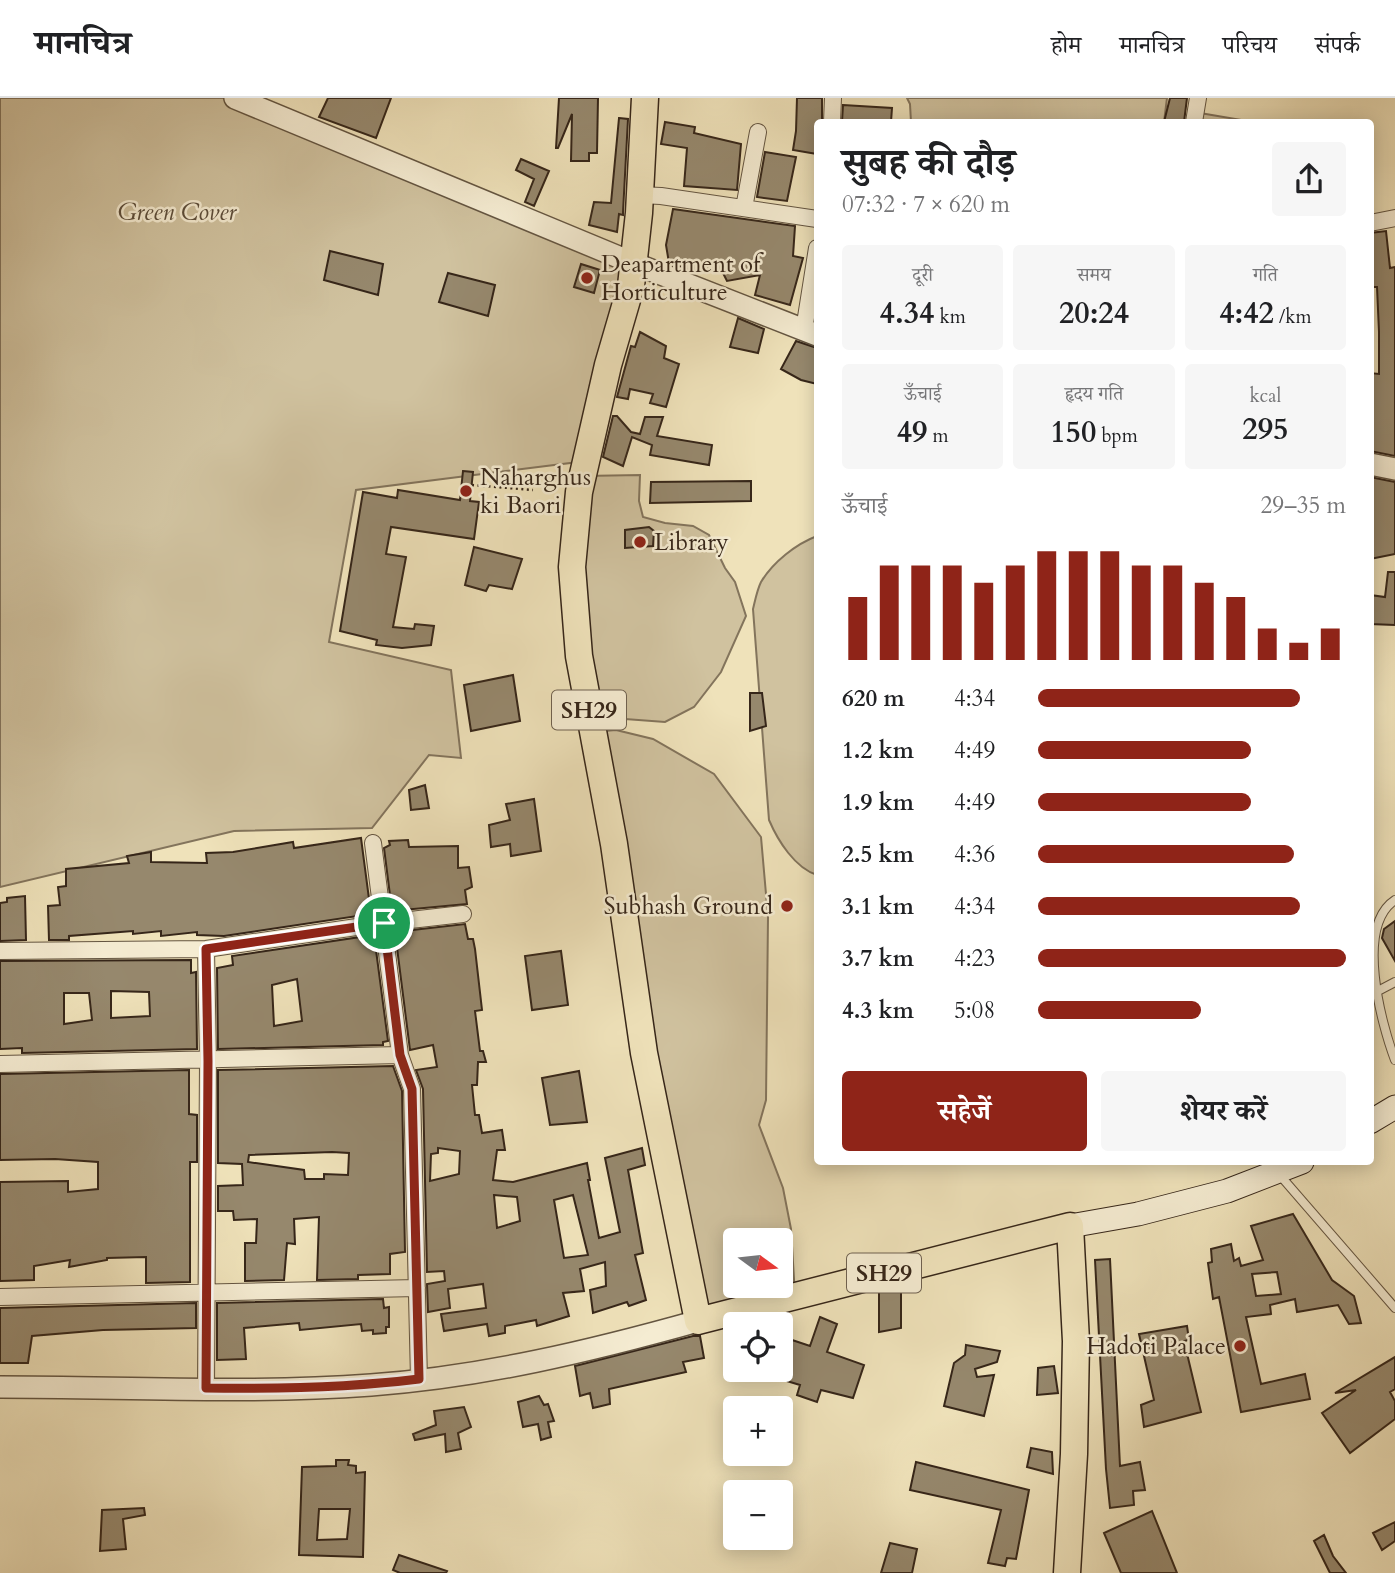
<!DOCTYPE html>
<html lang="hi">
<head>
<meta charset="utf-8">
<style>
	:root { --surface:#fff; --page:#f6f6f6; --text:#202124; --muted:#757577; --line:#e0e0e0; --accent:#8f2418 }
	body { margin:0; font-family:Cardo,"Noto Serif Devanagari",serif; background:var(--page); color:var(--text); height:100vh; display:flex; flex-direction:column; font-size:26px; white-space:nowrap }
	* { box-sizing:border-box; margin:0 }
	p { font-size:23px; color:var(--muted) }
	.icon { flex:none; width:38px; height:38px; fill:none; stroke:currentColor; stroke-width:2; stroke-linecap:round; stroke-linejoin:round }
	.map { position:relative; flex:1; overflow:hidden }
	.details { position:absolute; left:814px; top:21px; width:560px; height:1046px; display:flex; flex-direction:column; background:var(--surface); border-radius:7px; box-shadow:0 4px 18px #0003 }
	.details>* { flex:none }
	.needle { width:46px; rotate:105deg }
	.fabs { position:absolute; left:723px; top:1130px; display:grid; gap:14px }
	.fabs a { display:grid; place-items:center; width:70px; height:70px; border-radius:7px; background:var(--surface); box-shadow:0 4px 18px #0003; font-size:35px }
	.pin { position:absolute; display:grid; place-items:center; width:60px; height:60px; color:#fff; margin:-30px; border:4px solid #fff; border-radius:50%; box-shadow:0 2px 7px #0007 }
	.round { display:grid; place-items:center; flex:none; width:74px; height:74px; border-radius:7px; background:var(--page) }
	.head { display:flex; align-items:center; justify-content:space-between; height:119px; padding:0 28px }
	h1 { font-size:38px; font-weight:700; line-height:52px }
	.figures { display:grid; grid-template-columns:repeat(3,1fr); gap:10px; height:119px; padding:7px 28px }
	.figures div { display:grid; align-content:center; border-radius:7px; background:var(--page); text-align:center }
	.figures b { font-size:30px; font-weight:700 }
	.figures small { font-size:19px; font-weight:400 }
	.figures p { font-size:19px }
	.chart { height:196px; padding:14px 28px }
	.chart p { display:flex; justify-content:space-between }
	.chart svg { width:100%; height:126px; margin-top:7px; stroke:var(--accent); stroke-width:6 }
	.action { display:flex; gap:14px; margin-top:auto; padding:14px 28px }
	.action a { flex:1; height:80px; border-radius:7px; background:var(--accent); color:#fff; font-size:28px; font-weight:700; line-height:80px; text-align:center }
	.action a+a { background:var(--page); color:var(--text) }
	ul { padding:0 28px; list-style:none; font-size:23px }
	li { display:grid; grid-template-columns:112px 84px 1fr; align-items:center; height:52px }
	li i { height:18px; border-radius:9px; background:var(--accent) }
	header { display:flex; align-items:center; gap:42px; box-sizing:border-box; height:98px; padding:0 35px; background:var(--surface); border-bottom:2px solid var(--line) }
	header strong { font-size:33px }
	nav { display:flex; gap:38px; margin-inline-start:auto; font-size:24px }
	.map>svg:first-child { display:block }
	.green { fill:#d0c29f; stroke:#83745c; stroke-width:2; fill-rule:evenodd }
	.building { fill:#96886d; stroke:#362619; stroke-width:2; fill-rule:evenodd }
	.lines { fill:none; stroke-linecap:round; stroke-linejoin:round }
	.service-casing { stroke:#645541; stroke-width:10 }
	.minor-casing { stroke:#645541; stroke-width:18 }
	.tertiary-casing { stroke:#645541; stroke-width:24 }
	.secondary-casing { stroke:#362619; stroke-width:25 }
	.primary-casing { stroke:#362619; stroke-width:29 }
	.path { stroke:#362619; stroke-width:2.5; stroke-dasharray:2 3.5; stroke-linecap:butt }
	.service { stroke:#f5ecd2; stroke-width:8 }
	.minor { stroke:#f5ecd2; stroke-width:16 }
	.tertiary { stroke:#f5ecd2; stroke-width:21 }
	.secondary { stroke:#f5ecd2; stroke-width:23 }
	.primary { stroke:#efe2ba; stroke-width:26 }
	.route-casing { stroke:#fff; stroke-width:14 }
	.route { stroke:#8f2418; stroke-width:9 }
	.poi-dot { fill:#8f2418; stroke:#f5ecd2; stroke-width:2.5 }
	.labels { text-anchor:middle; stroke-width:5; stroke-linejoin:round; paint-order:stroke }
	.shield { fill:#f5ecd2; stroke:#6f6150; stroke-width:2 }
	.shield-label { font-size:23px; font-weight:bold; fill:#362619 }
	.park-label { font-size:24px; font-style:italic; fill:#5c4d3a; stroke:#f5ecd2 }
	.poi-label { font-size:24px; fill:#362619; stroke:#f5ecd2; text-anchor:start }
</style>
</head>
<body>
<header>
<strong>मानचित्र</strong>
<nav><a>होम</a><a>मानचित्र</a><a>परिचय</a><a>संपर्क</a></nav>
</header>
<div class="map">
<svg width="1395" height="1475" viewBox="0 0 1395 1475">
	<rect width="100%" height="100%" fill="#efe2ba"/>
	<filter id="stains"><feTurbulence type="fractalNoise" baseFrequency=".00286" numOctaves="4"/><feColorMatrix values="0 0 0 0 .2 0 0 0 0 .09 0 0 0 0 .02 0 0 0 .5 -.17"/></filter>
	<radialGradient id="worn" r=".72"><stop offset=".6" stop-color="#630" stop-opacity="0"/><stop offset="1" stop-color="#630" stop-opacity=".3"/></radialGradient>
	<path class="green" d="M0,0H234L633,165L586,363L356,392L329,544L451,572L461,660L429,657L372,730L234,733L0,789Z
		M907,0H1167L1164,24H911L910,6Z
		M1200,15L1253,24H1199Z
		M640,377L639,403L643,419L665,425L693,428L709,437L725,470L735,484L746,518L721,574L694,609L665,624L625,621L591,623L579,558L583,378Z
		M817,438V777C795,770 778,743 769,722L753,511C755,503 757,492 761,484C773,464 796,446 817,438Z
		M616,632L653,641L714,676L761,739L768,819L766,1002L759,1027L783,1090L791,1131L795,1198L698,1223L593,634ZM735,1143H780V1188H735Z"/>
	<path class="building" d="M328,0H391L376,40L319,19Z
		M559,0H598L597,55H589V63H571L572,16L558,50H556Z
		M797,0H822V24H817V56L793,52L796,33Z
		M1170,0H1187L1184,24H1164Z
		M843,7L892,10L891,24H842Z
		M619,20L628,21L623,114V117L619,116L617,134L589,127L594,104L611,105Z
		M665,24L695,29L694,35L741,46L737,92L684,88L687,50L661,46Z
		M765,54L796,59L787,103L757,99Z
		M521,61L549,73L534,108L525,104L534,81L516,72Z
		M673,111L795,128L793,158L803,160L790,207L755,197L760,177L727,183L723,175L685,171L669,165L666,147Z
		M1386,133L1390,170L1395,169V358L1370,353V275L1379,276V234L1377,189H1370V135Z
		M330,153L383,166L378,197L324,182Z
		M581,166L600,172L594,195L574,189Z
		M448,175L495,187L488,218L439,204Z
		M738,220L764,231L758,255L730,249Z
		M640,234L666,248L664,260L679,266L666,309L650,305L653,296L630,291L628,301L617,299L631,248L635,249Z
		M796,243L817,250V286L801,282L781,271Z
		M613,318H617L631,334L640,336L645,319H663L657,338L712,347L709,367L650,357L652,347L632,339L623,368L603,359Z
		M463,373L473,374L470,403L479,404L474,441L391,429L386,456L406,459L393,529L414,531L415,526L434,528L431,547L402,550L376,547L377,542L340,533L363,394L397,400L398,392L460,402Z
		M1370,379L1395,384V456L1370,461Z
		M751,383V403L650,405L651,384Z
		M649,429L654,433L653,448L625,450V432Z
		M474,449L522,461L512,491L489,487L486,493L465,487Z
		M1388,474H1395V527L1370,526V497L1385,499Z
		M513,577L520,623L471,633L464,587Z
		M750,595H762L766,628L750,633Z
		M425,687L429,710L411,712L409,692Z
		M534,701L541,753L511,758L510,746L491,749L489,727L510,722L506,706Z
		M361,740L371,816L224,838L197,837V834L161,838V833L133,836V833L69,838V842H49L48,808L60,807L58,789L66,788V771L129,765L127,758L151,754V764L207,765L206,755L233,754L293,744L294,750Z
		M408,742L409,749L458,748V770L469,769L472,789L465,792L467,806L392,813L384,750L390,747L389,743Z
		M25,798L26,842L0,843V805L7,804V800Z
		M1395,823V863L1382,840L1384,831Z
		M465,826L468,841H473L475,851L482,912L475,913L480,953H483L486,964H478L477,987H472L475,1017H479L482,1035L502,1032L505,1052H497L493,1082L513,1084L587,1065L590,1082H588L599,1140L620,1134L605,1060L642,1050L645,1067L628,1072L643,1155L635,1157L646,1202L629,1208L627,1204L593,1215L590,1192L606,1188L605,1164L580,1171L584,1193L563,1195L569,1218L537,1228L536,1222L505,1228V1235L489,1238L487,1226L444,1233L441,1216L486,1210L483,1186L448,1191L450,1210L428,1214L427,1186L445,1183L444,1173L427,1174L423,991L416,972L437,969L433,947L410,952L395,834ZM438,1050L460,1053L459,1076L430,1083L431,1056L438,1055ZM494,1097L517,1099L520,1123L497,1130ZM573,1097L588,1157L564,1160L554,1102Z
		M374,837L388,943L383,944V947L218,951L217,870L233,867L232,858ZM297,881L302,923L274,928L272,887Z
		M561,853L568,907L532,912L525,858Z
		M191,862V875L196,874L197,951L22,955V950L0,951V863ZM111,893L149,894L150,918L111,920ZM64,895H89L92,922L64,926Z
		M393,968L402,993L405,1154L390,1156V1176L358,1177V1181L317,1182L319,1119L294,1121L295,1146L287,1145L284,1182L245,1183V1145H256L257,1121L234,1122L233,1113H218V1088L243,1087L242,1066L218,1065V972ZM332,1054L349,1055L348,1077L324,1076V1081H305L304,1072L248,1064L249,1057Z
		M189,972V1016L197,1017V1064H190V1184L146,1185V1159L107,1160V1162L69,1169L70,1162L34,1168V1182L0,1183V1084L68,1083V1094L98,1091V1064L55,1061L0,1062V976Z
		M579,973L587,1024L550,1027L542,980Z
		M1293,1116L1332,1182L1354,1198L1361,1225L1349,1226L1338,1207L1297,1214L1295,1201L1270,1207L1271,1216L1246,1219L1261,1286L1305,1276L1310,1301L1241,1314L1219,1199L1213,1201L1208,1165L1212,1164L1211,1151L1231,1146L1234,1163L1239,1160L1241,1168L1263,1162L1251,1128ZM1277,1174L1281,1196L1256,1198L1252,1176Z
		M1110,1161L1120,1368L1140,1364L1145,1392L1133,1393L1134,1407L1110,1410L1106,1371L1095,1162Z
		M879,1194H901V1230L879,1234Z
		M383,1201L384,1210L389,1209V1229H386V1235L373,1236V1232L362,1233L361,1226L300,1232L299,1225L244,1230L246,1261L217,1262V1205Z
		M196,1205V1230L103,1232L32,1238L28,1265H0V1210Z
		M820,1219L837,1226L827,1254L864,1267L853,1300L821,1292L817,1304L797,1297L800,1287L780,1281V1238L810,1248Z
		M1187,1228L1189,1242L1184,1243L1201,1314L1144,1329L1141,1307L1154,1302L1139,1236Z
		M693,1238H700L704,1260L683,1264L686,1274L609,1291L610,1306L593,1310L590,1295L580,1298L575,1268Z
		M966,1247L1000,1253L997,1264L975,1271L977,1279L994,1277L984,1318L944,1308L954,1265L965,1257Z
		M1395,1259V1291L1390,1294L1395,1303V1321L1350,1355L1322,1315L1356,1292L1335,1295Z
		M1054,1268L1058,1295L1037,1297L1038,1270Z
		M539,1298L544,1307L548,1306L554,1323L548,1324L551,1339L541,1342L538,1326L523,1329L518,1304Z
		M464,1309L471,1329L458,1335L461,1351L446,1354L445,1336L415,1342L413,1336L436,1327L434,1313Z
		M1031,1350L1052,1354L1053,1376L1027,1369Z
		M336,1362H349L348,1367L356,1368V1375L365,1374L363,1459L299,1457L302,1369L336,1368ZM319,1411H350L347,1441L317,1442Z
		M916,1364L1029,1392L1016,1461L1007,1460L1005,1468L988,1465L1001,1412L910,1392Z
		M144,1410L145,1417L123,1421L126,1451L100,1453L102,1412Z
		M1152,1413L1177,1475H1121L1104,1435Z
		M1395,1424V1443L1382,1452L1373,1435Z
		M1324,1437L1333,1458L1346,1475H1330L1314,1443Z
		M890,1445L917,1451L912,1475H881Z
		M399,1457L447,1473L446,1475H400L393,1472Z"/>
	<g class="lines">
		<defs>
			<path id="service" d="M1395,802C1355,828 1381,925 1395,962
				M1376,894L1395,884
				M1278,1075L1395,1210"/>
			<path id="minor" d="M832,24L833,0
				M1194,24L1198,0
				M640,97L661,98L817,121
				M744,110L758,34
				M1370,125L1395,120
				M804,232L817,150
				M373,745L400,957L412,991L419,1281
				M0,853L206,851L384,825L463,816
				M0,966L400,957
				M0,1199L417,1190
				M206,1290L208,963L206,851"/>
			<path id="tertiary" d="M235,0L633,165L817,237
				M1370,366L1395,371
				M0,1289C123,1289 248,1296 371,1287C482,1279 591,1253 698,1223"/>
			<path id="secondary" d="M1370,1024L1395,1009
				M1070,1128L1138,1116L1227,1093L1302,1064"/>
			<path id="primary" d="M645,0L639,115L631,188L608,267L579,394L572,469L579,558L614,746L644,955L698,1223L1070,1128L1076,1243L1074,1356L1067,1475"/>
		</defs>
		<use href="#service" class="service-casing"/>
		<use href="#minor" class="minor-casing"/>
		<use href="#tertiary" class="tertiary-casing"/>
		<use href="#secondary" class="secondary-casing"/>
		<use href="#primary" class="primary-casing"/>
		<path class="path" d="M472,387L533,392"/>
		<use href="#service" class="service"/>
		<use href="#minor" class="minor"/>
		<use href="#tertiary" class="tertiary"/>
		<use href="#secondary" class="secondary"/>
		<use href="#primary" class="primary"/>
	</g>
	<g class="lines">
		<defs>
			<path id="route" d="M384,825L400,957L412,991L419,1281C348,1290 277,1291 206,1290L208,963L206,851Z"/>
		</defs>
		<use href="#route" class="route-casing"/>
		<use href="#route" class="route"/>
	</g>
	<g class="poi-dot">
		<circle cx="587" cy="180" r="7"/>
		<circle cx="466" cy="393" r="7"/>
		<circle cx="640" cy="444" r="7"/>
		<circle cx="787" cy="808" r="7"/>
		<circle cx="1240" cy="1248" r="7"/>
	</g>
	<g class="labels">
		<g class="shield">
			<rect x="552" y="592.5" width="74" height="39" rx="5"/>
			<rect x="847" y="1155.5" width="74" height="39" rx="5"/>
		</g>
		<g class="shield-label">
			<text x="589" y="620">SH29</text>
			<text x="884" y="1183">SH29</text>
		</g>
		<g class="park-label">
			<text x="177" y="122">Green Cover</text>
		</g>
		<g class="poi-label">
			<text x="601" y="174">Deapartment of<tspan x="601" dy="28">Horticulture</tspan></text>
			<text x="480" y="387">Naharghus<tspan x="480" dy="28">ki Baori</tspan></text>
			<text x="654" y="452">Library</text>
			<text x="773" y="816" text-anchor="end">Subhash Ground</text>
			<text x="1226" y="1256" text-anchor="end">Hadoti Palace</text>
		</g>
	</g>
	<rect width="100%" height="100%" filter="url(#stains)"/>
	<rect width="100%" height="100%" fill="url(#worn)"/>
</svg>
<div class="fabs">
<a><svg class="needle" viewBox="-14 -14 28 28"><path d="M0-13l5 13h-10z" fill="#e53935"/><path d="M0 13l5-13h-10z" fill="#757577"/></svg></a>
<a><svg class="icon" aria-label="locate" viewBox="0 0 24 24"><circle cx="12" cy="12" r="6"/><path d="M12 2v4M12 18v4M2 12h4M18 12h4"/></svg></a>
<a>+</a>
<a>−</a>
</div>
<div class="pin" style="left:384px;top:825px;background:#1e9e55"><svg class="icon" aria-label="arrive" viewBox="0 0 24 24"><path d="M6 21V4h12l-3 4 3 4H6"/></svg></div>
<section class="details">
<div class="head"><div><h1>सुबह की दौड़</h1><p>07:32 · 7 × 620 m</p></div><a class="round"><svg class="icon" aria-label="share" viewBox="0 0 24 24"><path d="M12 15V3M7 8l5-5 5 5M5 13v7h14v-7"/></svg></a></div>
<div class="figures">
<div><p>दूरी</p><b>4.34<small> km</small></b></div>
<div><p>समय</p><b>20:24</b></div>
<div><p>गति</p><b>4:42<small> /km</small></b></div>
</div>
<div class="figures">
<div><p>ऊँचाई</p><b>49<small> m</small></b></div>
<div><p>हृदय गति</p><b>150<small> bpm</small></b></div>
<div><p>kcal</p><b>295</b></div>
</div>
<div class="chart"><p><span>ऊँचाई</span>29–35 m</p>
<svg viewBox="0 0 160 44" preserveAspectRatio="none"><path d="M5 44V22M15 44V11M25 44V11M35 44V11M45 44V17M55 44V11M65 44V6M75 44V6M85 44V6M95 44V11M105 44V11M115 44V17M125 44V22M135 44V33M145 44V38M155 44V33"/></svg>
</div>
<ul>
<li><b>620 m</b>4:34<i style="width:85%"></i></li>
<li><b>1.2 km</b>4:49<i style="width:69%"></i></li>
<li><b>1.9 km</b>4:49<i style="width:69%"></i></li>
<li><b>2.5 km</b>4:36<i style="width:83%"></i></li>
<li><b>3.1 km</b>4:34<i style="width:85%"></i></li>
<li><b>3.7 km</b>4:23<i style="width:100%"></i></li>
<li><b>4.3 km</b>5:08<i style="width:53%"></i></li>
</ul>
<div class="action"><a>सहेजें</a><a>शेयर करें</a></div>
</section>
</div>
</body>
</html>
